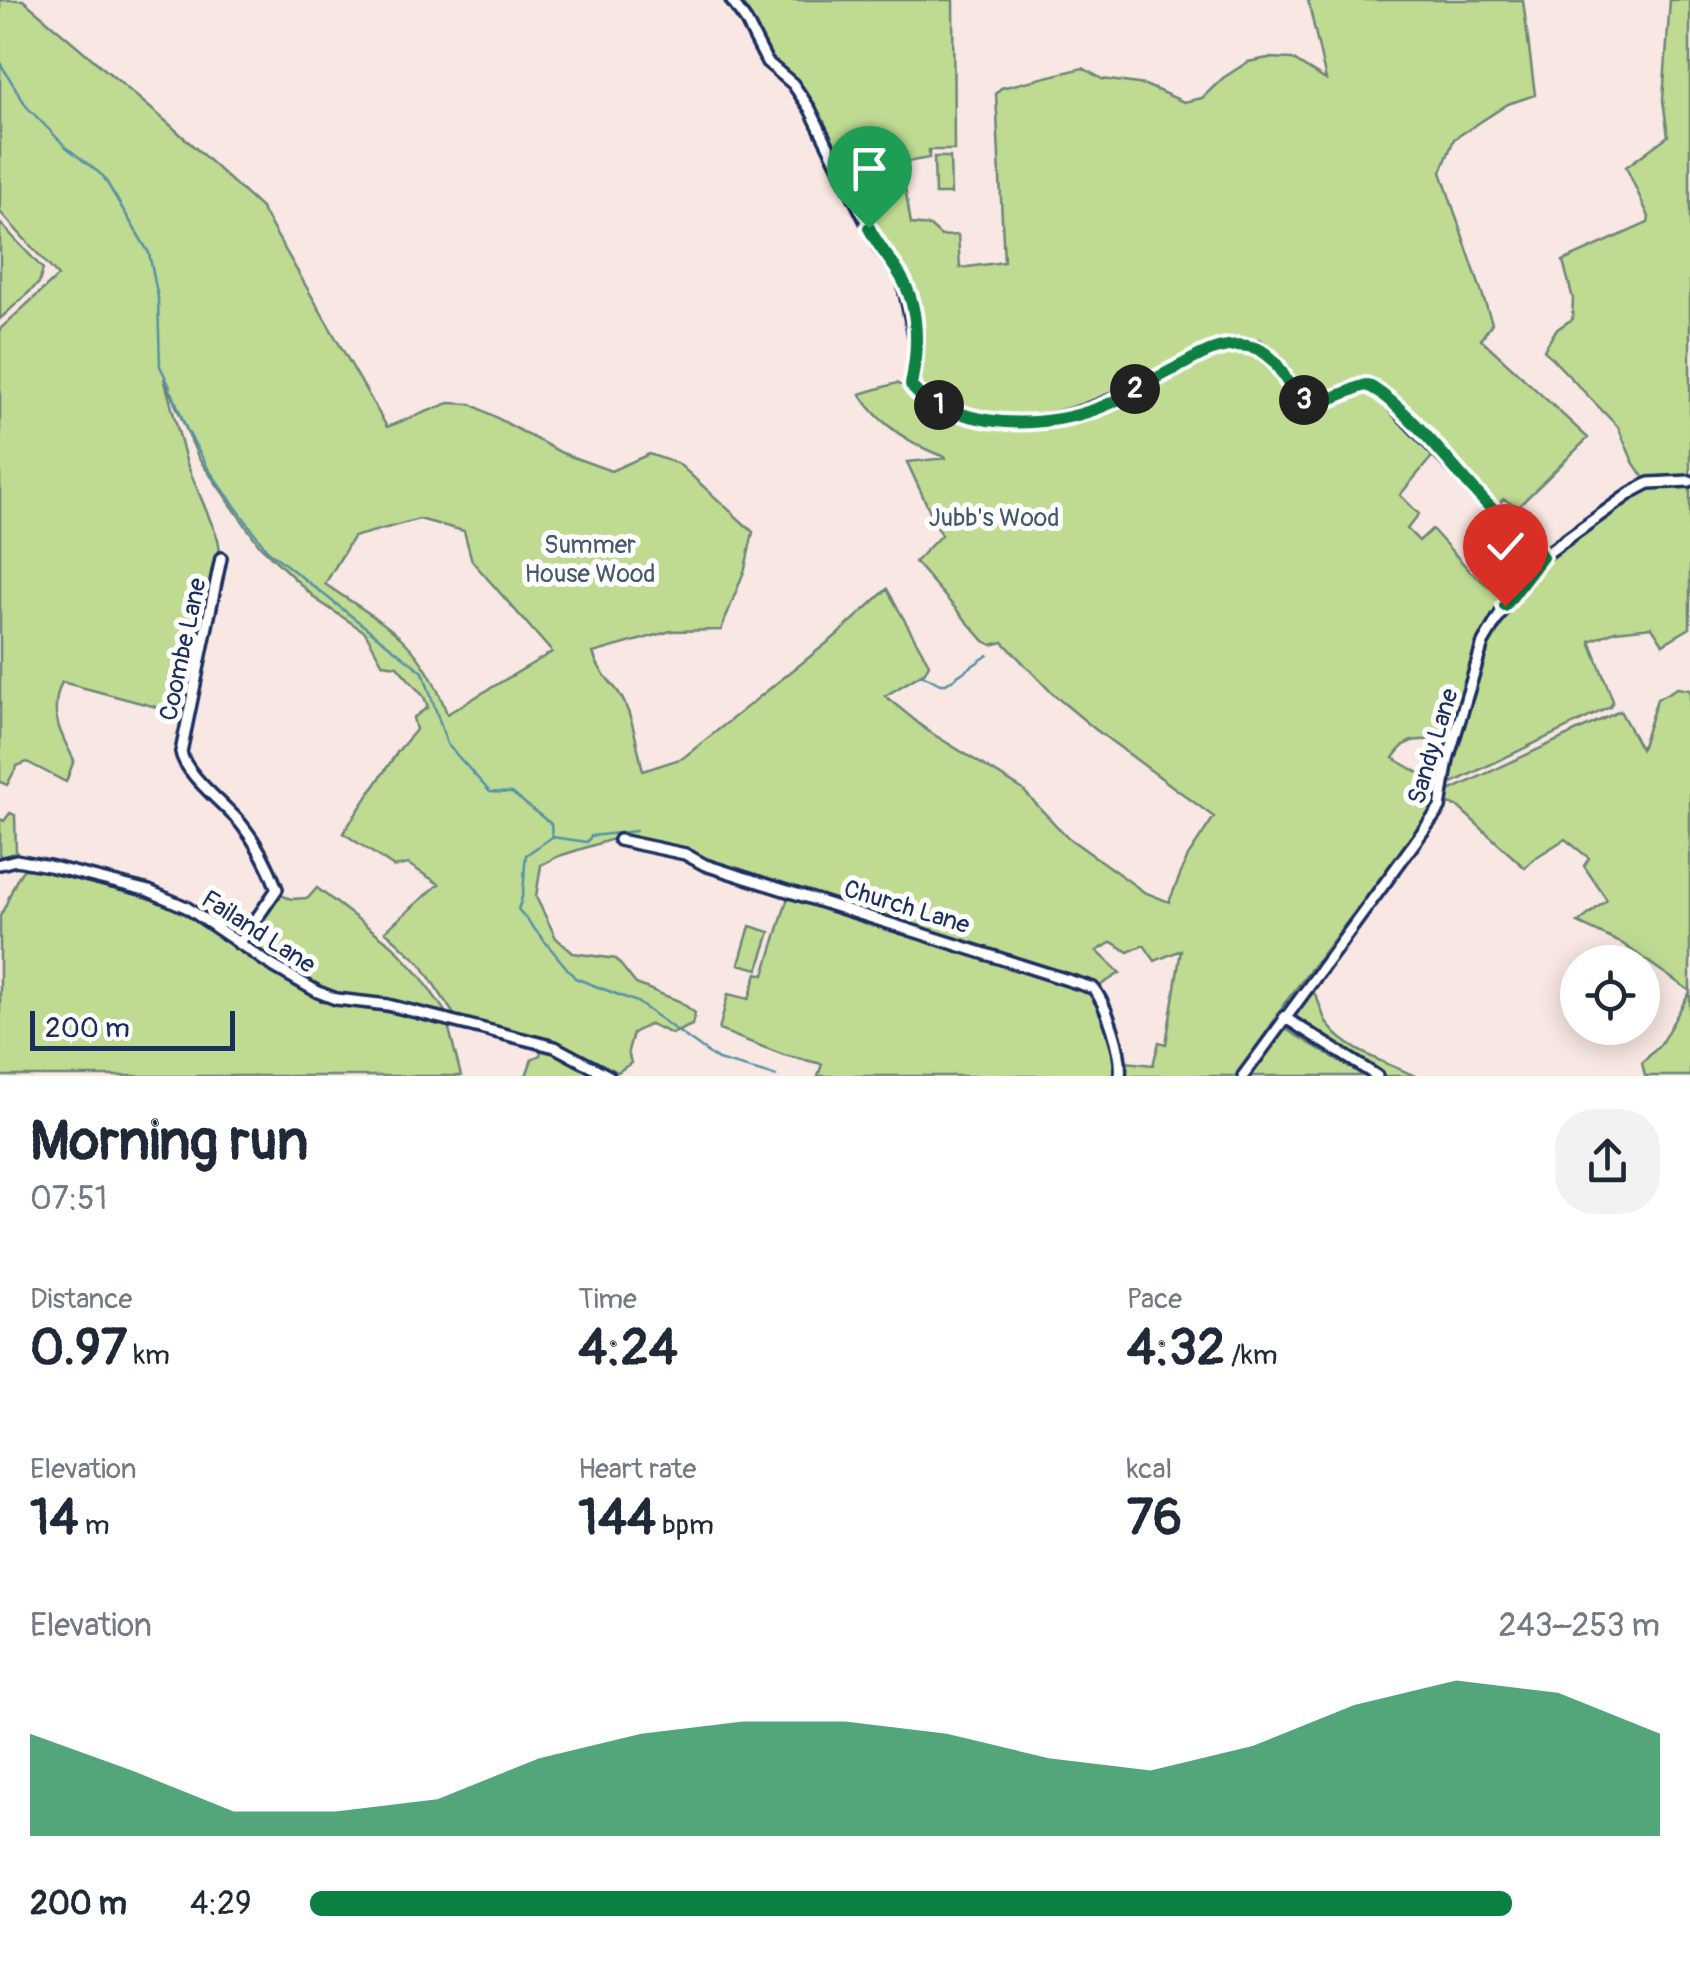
<!DOCTYPE html>
<html lang="en">
<head>
<meta charset="utf-8">
<style>
	:root { --surface:#fff; --page:#f2f2f3; --text:#1f2937; --muted:#747a83; --accent:#0b8043 }
	body { margin:0; font-family:Pangolin,sans-serif; background:var(--page); color:var(--text); height:100vh; display:flex; flex-direction:column; font-size:38px; white-space:nowrap }
	* { box-sizing:border-box; margin:0 }
	p { font-size:32px; color:var(--muted) }
	.icon { flex:none; width:55px; height:55px; fill:none; stroke:currentColor; stroke-width:2; stroke-linecap:round; stroke-linejoin:round }
	.map { position:relative; height:1076px; overflow:hidden }
	.panel { display:flex; flex-direction:column; background:var(--surface); flex:1 }
	.panel>* { flex:none }
	.tools { position:absolute; left:1560px; top:945px; display:grid; gap:20px }
	.tools a { display:grid; place-items:center; width:100px; height:100px; border-radius:50%; background:var(--surface); box-shadow:0 5px 25px #0003; font-size:50px }
	.scale { position:absolute; left:30px; bottom:25px; width:205px; box-sizing:border-box; padding-left:10px; border:5px solid #1b2f5e; border-top:0; font-size:28px; line-height:35px; white-space:nowrap; color:#1b2f5e; -webkit-text-stroke:8px #fff; paint-order:stroke }
	.pin { position:absolute; display:grid; place-items:center; width:85px; height:85px; color:#fff; margin:-102px -42px; border-radius:50% 50% 50% 0; rotate:-45deg; box-shadow:0 0 10px #0007 }
	.pin .icon { rotate:45deg }
	.km { position:absolute; width:50px; height:50px; margin:-25px; border-radius:50%; background:#222; color:#fff; font-size:28px; line-height:50px; text-align:center }
	.round { display:grid; place-items:center; flex:none; width:105px; height:105px; border-radius:40px; background:var(--page) }
	.summary { display:flex; align-items:center; justify-content:space-between; height:170px; padding:0 30px }
	h1 { font-size:55px; font-weight:700; line-height:75px }
	.stats { display:grid; grid-template-columns:repeat(3,1fr); gap:15px; height:170px; padding:10px 30px }
	.stats div { display:grid; align-content:center }
	.stats b { font-size:50px; font-weight:700 }
	.stats small { font-size:28px; font-weight:400 }
	.stats p { font-size:28px }
	.chart { height:280px; padding:20px 30px }
	.chart p { display:flex; justify-content:space-between }
	.chart svg { width:100%; height:180px; margin-top:10px; fill:var(--accent); opacity:.7 }
	ul { padding:0 30px; list-style:none; font-size:32px }
	li { display:grid; grid-template-columns:160px 120px 1fr; align-items:center; height:75px }
	li i { height:25px; border-radius:12px; background:var(--accent) }
	.map>svg:first-child { display:block }
	.green { fill:#bfdb92; stroke:#6d8578; stroke-width:2.5; fill-rule:evenodd }
	.lines { fill:none; stroke-linecap:round; stroke-linejoin:round }
	.stream { stroke:#5891a7; stroke-width:2.5 }
	.minor-casing { stroke:#1b2f5e; stroke-width:16 }
	.minor { stroke:#fff; stroke-width:9 }
	.route-casing { stroke:#fff; stroke-width:20 }
	.route { stroke:#0b8043; stroke-width:12 }
	.labels { text-anchor:middle; stroke-width:10; stroke-linejoin:round; paint-order:stroke }
	.park-label { font-size:25px; fill:#445a6b; stroke:#fff }
	.street-label { font-size:25px; fill:#1b2f5e; stroke:#fff }
</style>
</head>
<body>
<div class="map">
<svg width="1690" height="1076" viewBox="0 0 1690 1076">
	<rect width="100%" height="100%" fill="#f8e7e2"/>
	<filter id="ink" filterUnits="userSpaceOnUse"><feTurbulence type="fractalNoise" baseFrequency=".01" numOctaves="2"/><feDisplacementMap in="SourceGraphic" scale="20" xChannelSelector="R" yChannelSelector="G"/><feConvolveMatrix kernelMatrix="1 2 1 2 8 2 1 2 1" color-interpolation-filters="sRGB"/></filter>
	<g filter="url(#ink)">
		<path class="green" d="M0,0H23L168,123L261,208L387,427L449,403L471,404L562,453L611,471L649,454L679,464L753,532L745,569L721,630L671,631L593,653C599,672 608,678 619,693C633,715 637,746 643,771L683,758L837,635L887,589L929,664L925,672L885,696L928,731L1022,789L1066,836L1144,892L1169,902L1188,856L1214,817L1095,729L1054,695L1003,642L992,645L984,641L915,562L941,535L907,462L947,458C914,446 879,425 860,394L897,383C935,407 978,429 1025,426C1051,425 1083,418 1107,409C1146,395 1219,333 1261,353C1278,362 1283,388 1293,404C1323,409 1339,397 1367,389L1386,403L1435,453L1400,495L1419,514L1407,529L1419,541L1432,529L1470,571L1503,598L1475,644L1452,735L1439,730L1434,740C1413,739 1406,739 1393,758L1421,774L1433,770L1442,776L1436,806L1288,999L1238,1076H1123L1126,1062L1153,1065L1159,1042L1166,1044L1181,950L1155,961L1144,945L1128,952L1112,942L1097,951L1120,973L1098,987L891,918L619,837L559,856L541,865L536,897L556,938L573,953L616,959L636,984L679,1001L695,1013L692,1025L672,1034L650,1024L633,1033L628,1051L631,1063L618,1072L562,1044L462,1019L455,1016L420,963L385,931L439,884L408,864L394,867L343,833L398,751L416,730L413,718L428,707L424,697L397,666L383,664L365,632L317,600L260,546L199,459L164,378L187,464L218,539L220,551L186,715L62,682C48,712 60,733 74,760L66,782L27,762L17,766L7,785L0,782V329L58,276L0,212ZM419,519L464,531L472,561L552,652L447,714C422,640 385,625 325,584L353,537Z
			M735,0H953L954,150H929V158L901,163L911,224L930,226L941,236L958,235L960,268L1004,262L996,93L1001,88L1083,68L1102,79L1145,85L1184,102L1202,98L1223,78L1248,62L1268,58L1292,59L1326,80L1308,0H1523L1535,95L1508,104L1454,139L1441,172L1492,323L1481,339L1588,438L1518,507L1503,499L1497,507L1385,392L1363,381C1349,386 1333,395 1318,397C1293,401 1280,353 1260,339C1240,341 1219,343 1200,351C1168,363 1142,385 1111,398C1057,422 958,433 914,384L920,352L919,335L907,279L876,239L811,106L786,71L768,59Z
			M1670,0H1690V477L1652,480L1643,477L1633,462L1618,427L1544,350L1556,330L1572,319L1573,299L1563,261L1648,223L1649,217L1626,167L1668,136L1663,100Z
			M934,157H950L951,194H935Z
			M0,223L43,269L39,283L0,319Z
			M1675,484H1690V628L1663,644L1652,627L1615,631L1590,641L1613,701L1610,707L1450,784L1453,763L1485,649L1507,608L1545,559L1632,498L1652,488Z
			M1677,688L1690,690V991L1623,944L1578,923L1607,900L1584,866L1589,858L1565,839L1535,858L1525,868L1457,806L1447,804V792L1620,711L1641,749L1657,699Z
			M10,813L15,815L16,853L13,858L0,861V819L4,821Z
			M24,869L75,875L145,894L197,921L309,993L337,1005L413,1016L448,1025L461,1076H0V916C9,902 13,880 24,869Z
			M317,888L393,946L421,977L449,1017L322,989L247,945L278,894L291,899L308,898Z
			M789,894L1090,991C1102,1017 1121,1046 1118,1076H818L822,1064L784,1055L719,1030L728,994L749,999L757,973L764,975Z
			M750,926L770,932L758,969L739,964Z
			M1311,989C1321,999 1320,1015 1329,1026C1347,1051 1388,1063 1415,1076H1383L1289,1016Z
			M1690,992V1076H1645L1642,1063L1660,1045Z
			M1282,1027L1364,1076H1250Z
			M542,1048L557,1052L601,1076H526L532,1059L540,1055Z"/>
		<g class="lines">
			<path class="stream" d="M0,63L27,107L66,147L103,176L149,253L158,298L160,366L170,387
				M172,392L186,428L209,470L267,550L423,672L447,744L490,792L512,793L551,824L552,837L526,855C523,873 526,893 518,909L575,978L637,1002L718,1060L776,1076
				M921,674L940,684H946L988,655
				M552,837L587,842L591,836L636,831"/>
			<defs>
				<path id="minor" d="M731,0L746,21L767,62L793,84L810,109L879,248L902,278L917,349L911,385C920,400 940,406 956,412C1039,441 1110,403 1182,365C1202,355 1222,342 1246,345C1279,348 1282,385 1305,401H1323L1366,385L1381,393L1490,507L1525,533L1542,557
					M221,558L181,752C185,775 226,805 242,825C258,845 268,865 277,889L239,944
					M619,840L685,854L705,865L1093,988C1107,1005 1123,1054 1120,1076
					M0,864L16,860L49,866L149,891L186,907L271,965L318,992L336,999L388,1005L555,1047L609,1076
					M1284,1017L1377,1076
					M1243,1076L1440,808L1448,759L1483,643L1505,606L1542,557L1632,492L1649,483L1690,481"/>
			</defs>
			<use href="#minor" class="minor-casing"/>
			<use href="#minor" class="minor"/>
		</g>
	</g>
	<g class="lines" filter="url(#ink)">
		<defs>
			<path id="route" d="M869,228C878,246 890,259 900,275C920,307 918,350 911,385C920,400 940,406 956,412C1006,430 1071,424 1119,399C1137,390 1154,379 1172,370C1190,361 1207,349 1228,346C1291,338 1278,404 1316,402C1333,401 1350,389 1366,385L1373,388C1417,417 1450,466 1487,504C1506,523 1528,532 1542,557L1505,606"/>
		</defs>
		<use href="#route" class="route-casing"/>
		<use href="#route" class="route"/>
	</g>
	<g class="labels">
		<g class="park-label">
			<text x="994" y="526">Jubb's Wood</text>
			<text x="590" y="553">Summer<tspan x="590" dy="29">House Wood</tspan></text>
		</g>
		<g class="street-label">
			<text transform="translate(182 649) rotate(-78)" y="9">Coombe Lane</text>
			<text transform="translate(1432 746) rotate(-73)" y="9">Sandy Lane</text>
			<text transform="translate(907 906) rotate(17)" y="9">Church Lane</text>
			<text transform="translate(259 931) rotate(33)" y="9">Failand Lane</text>
		</g>
	</g>
</svg>
<div class="tools">
<a><svg class="icon" aria-label="locate" viewBox="0 0 24 24"><circle cx="12" cy="12" r="6"/><path d="M12 2v4M12 18v4M2 12h4M18 12h4"/></svg></a>
</div>
<div class="scale">200 m</div>
<div class="pin" style="left:869px;top:228px;background:#1e9e55"><svg class="icon" aria-label="arrive" viewBox="0 0 24 24"><path d="M6 21V4h12l-3 4 3 4H6"/></svg></div>
<div class="pin" style="left:1505px;top:606px;background:#d93025"><svg class="icon" aria-label="check" viewBox="0 0 24 24"><path d="M5 12l5 5 9-10"/></svg></div>
<b class="km" style="left:939px;top:405px">1</b>
<b class="km" style="left:1135px;top:389px">2</b>
<b class="km" style="left:1304px;top:400px">3</b>
</div>
<section class="panel">
<div class="summary"><div><h1>Morning run</h1><p>07:51</p></div><a class="round"><svg class="icon" aria-label="share" viewBox="0 0 24 24"><path d="M12 15V3M7 8l5-5 5 5M5 13v7h14v-7"/></svg></a></div>
<div class="stats">
<div><p>Distance</p><b>0.97<small> km</small></b></div>
<div><p>Time</p><b>4:24</b></div>
<div><p>Pace</p><b>4:32<small> /km</small></b></div>
</div>
<div class="stats">
<div><p>Elevation</p><b>14<small> m</small></b></div>
<div><p>Heart rate</p><b>144<small> bpm</small></b></div>
<div><p>kcal</p><b>76</b></div>
</div>
<div class="chart"><p><span>Elevation</span>243–253 m</p>
<svg viewBox="0 0 160 44" preserveAspectRatio="none"><path d="M0 44V19L10 28L20 38L30 38L40 35L50 25L60 19L70 16L80 16L90 19L100 25L110 28L120 22L130 12L140 6L150 9L160 19V44z"/></svg>
</div>
<ul>
<li><b>200 m</b>4:29<i style="width:89%"></i></li>
</ul>
</section>
</body>
</html>
